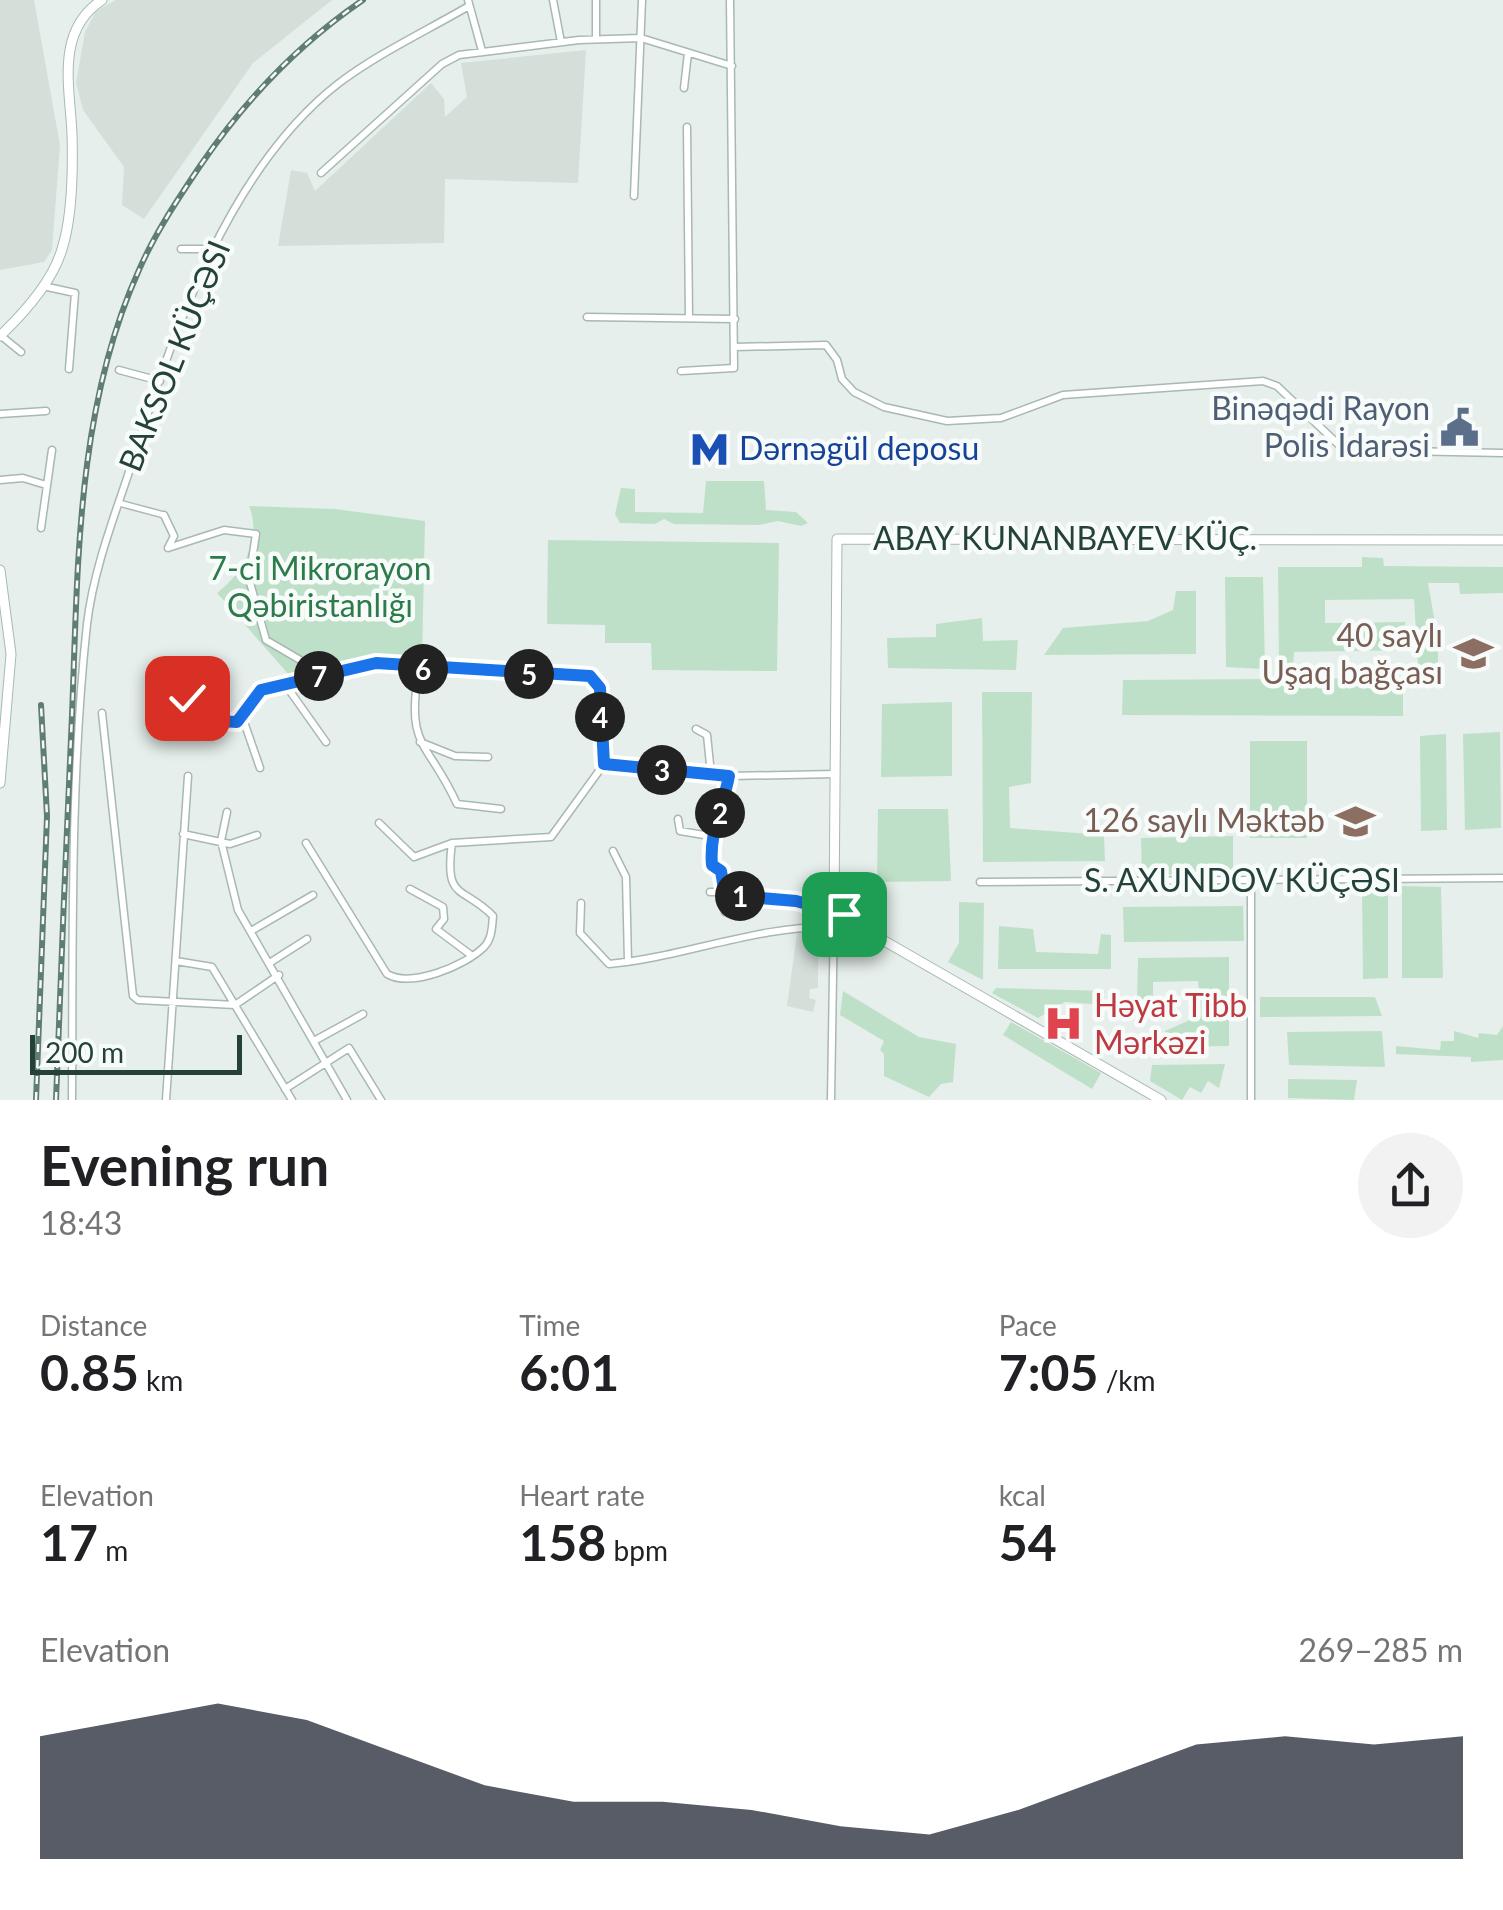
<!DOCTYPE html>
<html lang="en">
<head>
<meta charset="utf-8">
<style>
	:root { --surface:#fff; --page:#f2f2f2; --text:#202124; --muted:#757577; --accent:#111827 }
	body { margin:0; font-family:Lato,sans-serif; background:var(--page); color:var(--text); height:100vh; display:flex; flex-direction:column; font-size:38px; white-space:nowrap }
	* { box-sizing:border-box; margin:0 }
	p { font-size:32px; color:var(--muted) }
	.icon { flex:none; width:55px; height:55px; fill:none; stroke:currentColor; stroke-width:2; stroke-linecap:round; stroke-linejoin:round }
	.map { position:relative; height:1100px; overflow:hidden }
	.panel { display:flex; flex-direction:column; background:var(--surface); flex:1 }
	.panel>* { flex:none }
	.scale { position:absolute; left:30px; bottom:25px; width:212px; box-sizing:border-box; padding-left:10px; border:5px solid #24423a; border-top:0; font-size:28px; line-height:35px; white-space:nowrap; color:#24423a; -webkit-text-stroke:8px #f7fbf9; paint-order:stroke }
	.pin { position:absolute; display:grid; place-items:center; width:85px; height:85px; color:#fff; margin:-42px; border-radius:20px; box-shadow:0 5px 15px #0006 }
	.km { position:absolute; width:50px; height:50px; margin:-25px; border-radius:50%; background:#222; color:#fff; font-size:28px; line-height:50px; text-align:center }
	.round { display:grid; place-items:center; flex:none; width:105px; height:105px; border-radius:52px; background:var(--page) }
	.overview { display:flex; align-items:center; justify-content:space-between; height:170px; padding:0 40px }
	h1 { font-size:55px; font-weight:700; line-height:75px }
	.metrics { display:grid; grid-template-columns:repeat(3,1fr); gap:15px; height:170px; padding:10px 40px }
	.metrics div { display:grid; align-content:center }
	.metrics b { font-size:50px; font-weight:700 }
	.metrics small { font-size:28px; font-weight:400 }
	.metrics p { font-size:28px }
	.chart { height:280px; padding:20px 40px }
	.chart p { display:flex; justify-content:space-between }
	.chart svg { width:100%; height:180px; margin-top:10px; fill:var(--accent); opacity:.7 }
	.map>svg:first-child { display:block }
	.built { fill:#d4dfda }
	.green { fill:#bfe0c8 }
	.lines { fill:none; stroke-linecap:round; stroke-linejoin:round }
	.pedestrian-casing { stroke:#a8b8b2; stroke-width:8 }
	.minor-casing { stroke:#a8b8b2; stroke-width:9 }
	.tertiary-casing { stroke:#a8b8b2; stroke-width:11 }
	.secondary-casing { stroke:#a4bbb3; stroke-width:11 }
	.pedestrian { stroke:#fff; stroke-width:5 }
	.minor { stroke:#fff; stroke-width:6 }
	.tertiary { stroke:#fff; stroke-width:9 }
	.secondary { stroke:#fff; stroke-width:9 }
	.rail-casing { stroke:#5f7d75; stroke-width:6 }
	.rail { stroke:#f7fbf9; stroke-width:2.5; stroke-dasharray:8; stroke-linecap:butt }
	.route-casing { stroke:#fff; stroke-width:20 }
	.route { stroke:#1a73e8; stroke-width:12 }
	.labels { text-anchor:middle; stroke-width:9; stroke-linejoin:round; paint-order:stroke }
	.street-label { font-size:32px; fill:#24423a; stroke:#f7fbf9 }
	.service-label { font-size:32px; fill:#4e5e75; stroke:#f7fbf9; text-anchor:end }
	.transit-label { font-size:32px; fill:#164399; stroke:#f7fbf9; text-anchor:start }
	.park-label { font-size:32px; fill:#2d7a4b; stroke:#f7fbf9 }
	.education-label { font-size:32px; fill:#785e54; stroke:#f7fbf9; text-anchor:end }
	.health-label { font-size:32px; fill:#be3a42; stroke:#f7fbf9; text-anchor:start }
</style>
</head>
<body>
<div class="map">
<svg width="1503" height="1100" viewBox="0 0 1503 1100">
	<rect width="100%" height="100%" fill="#e6efeb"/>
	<path class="built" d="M0,0H34L60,145L52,250L44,262L0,270Z
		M116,0H332L253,63L144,219L122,205L124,167L83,110L76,83L85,32L96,11Z
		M586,50L578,183L445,179L444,243L278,246L291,170L307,173L315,191L431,83L444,99L445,117L467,97L461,63Z
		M818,931V988L810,989L809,998L816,1000L813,1012L787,1006L797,933Z"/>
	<path class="green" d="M706,481H764L766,510L796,512L808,523L801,526L778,521L759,525L674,524L664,519L655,524L620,523L615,514L621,488L635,489V512L703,513Z
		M249,506L335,509L425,521L422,659L347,661L297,684L217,593C241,575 263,540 249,506Z
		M548,540L779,543L777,671L652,670L651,643H605V625L547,624Z
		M1362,557L1383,558L1384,566L1503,567V593L1460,594L1459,583H1428L1438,640V671L1418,665L1414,599L1325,600V623L1405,622L1407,650L1294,652L1293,667L1279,666L1278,567H1362Z
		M1225,577H1263L1265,669L1226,667Z
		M1176,591H1196V654L1044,655L1063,628L1148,621L1173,610Z
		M982,618L983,641L1018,640L1016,670L888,668L887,638L936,637V624Z
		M1403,678V716L1122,715L1123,680Z
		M982,692H1032L1031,783L1009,787L1010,828L1104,835L1105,861L983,862Z
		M952,702V776L881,777L882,704Z
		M1500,732L1501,828L1465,830L1463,734Z
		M1446,734L1447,830L1421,831L1420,736Z
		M1250,741H1307V838H1250Z
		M878,809H948L951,881L877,882Z
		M1233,836V874L1142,875L1141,838Z
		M1388,886V978L1363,979L1362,888Z
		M1402,886L1441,887L1443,978H1402Z
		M959,902L984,903L983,980L948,962L959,943Z
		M1243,906L1244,941L1124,942L1123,907Z
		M999,926L1033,929L1036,952L1098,954L1101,934L1111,935V969H998Z
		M1229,957V1046L1165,1047V1031L1201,1015L1198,981L1153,982V1002L1137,1003L1138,958Z
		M996,988L1105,991V1005L1065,1002L1038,1018L992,993Z
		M843,991L919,1037L956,1044L953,1082L941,1084L929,1097L884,1076V1054L880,1050L884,1041L840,1015Z
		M1260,997H1375L1382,1016L1260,1017Z
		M1011,1022L1101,1073L1092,1089L1003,1035Z
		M1503,1026V1060L1471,1062V1057L1396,1054V1046L1440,1050L1441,1041H1454V1031L1478,1038L1479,1033L1497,1035Z
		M1382,1031L1385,1067L1289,1065L1287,1032Z
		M1225,1064L1219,1088L1208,1081L1201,1093L1190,1087L1182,1100L1150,1081L1152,1065Z
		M1288,1079L1357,1080L1354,1100L1288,1098Z"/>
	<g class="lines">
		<defs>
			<path id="pedestrian" d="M119,503L164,515"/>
			<path id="minor" d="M468,0L482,51
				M553,0L561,42
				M596,39V0
				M684,88L688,53
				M687,127L689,318
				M321,173L442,64L459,55L579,40L641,38L732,66
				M634,196L642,0
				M181,249H214
				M43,286L75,293L69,369
				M587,317L735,319
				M0,335L21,352
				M735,347L826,345L837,360L842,379L854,392L884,407L947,421L1001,418L1063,395L1263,381L1277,386L1339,445L1352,450L1503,453
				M119,370L160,381
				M681,371L734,368L730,0
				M0,414L46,411
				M0,480L23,478L46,485
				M164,515L174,536L168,548L224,530L256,534L249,579L266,640L324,674
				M41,528L52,450
				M419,669C405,749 428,740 457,804L501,809
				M183,678L192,708L224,722L243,719
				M287,687L326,742
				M102,713L133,996L138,1000L235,1005L279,975
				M243,719L248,701L261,689L376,663L590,677L600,687L604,764
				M243,719L260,768
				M696,729L707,735L711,774
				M420,742L455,756L488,757
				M729,776C723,808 709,832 712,865L721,871L725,895L796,901L834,912L831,1100
				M227,812L221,841L238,910L347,1100
				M678,819L680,831L710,836
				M379,823L414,857L452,843
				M183,834L230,844L257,835
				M306,843L387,974C411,988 465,966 484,947C492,939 492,927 493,916C463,885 444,902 452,843L551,837L604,764L729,776L835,774
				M613,851L626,877L628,962
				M980,882L1503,878
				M410,889L443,907L444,919L436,929L471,955
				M710,892H723
				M581,903L580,933L609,964C684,957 759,925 834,927
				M725,912V895
				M251,931L313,895
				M176,961L212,967L292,1100
				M271,962L307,939
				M314,1041L363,1014
				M285,1089L349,1048L381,1100
				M72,1100C73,942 70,780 87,624C93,574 111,525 127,478C169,345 224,172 339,83C379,53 426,31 469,6
				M166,1100L188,776
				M1251,1100V882"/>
			<path id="tertiary" d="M1161,1100L834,912L837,539L1503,540"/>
			<path id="secondary" d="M0,336C24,313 53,281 62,249C73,215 73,169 72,134C70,87 55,31 102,0
				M0,570L11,654L0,783"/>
		</defs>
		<use href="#pedestrian" class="pedestrian-casing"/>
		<use href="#minor" class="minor-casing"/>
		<use href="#tertiary" class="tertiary-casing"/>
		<use href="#secondary" class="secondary-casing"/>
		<use href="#pedestrian" class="pedestrian"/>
		<use href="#minor" class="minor"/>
		<use href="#tertiary" class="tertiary"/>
		<use href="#secondary" class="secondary"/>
		<defs>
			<path id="rail" d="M36,1100L47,816L41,705
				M56,1100C61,972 66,843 72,715C78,566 76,409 139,270C155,233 178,199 200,166C245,100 297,45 363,0"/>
		</defs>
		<use href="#rail" class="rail-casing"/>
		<use href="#rail" class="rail"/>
	</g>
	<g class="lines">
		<defs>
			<path id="route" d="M187,698C195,716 219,722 237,722L261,690L376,663L590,676L600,688L604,764L729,776C723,808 709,832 712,865L721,871L725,895L796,901L844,914"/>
		</defs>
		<use href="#route" class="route-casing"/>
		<use href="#route" class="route"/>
	</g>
	<defs>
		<symbol id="civic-bare" viewBox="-9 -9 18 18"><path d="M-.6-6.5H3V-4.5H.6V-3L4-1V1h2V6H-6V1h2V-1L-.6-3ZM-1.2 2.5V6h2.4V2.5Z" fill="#5c6f8a" stroke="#f7fbf9" stroke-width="2.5" paint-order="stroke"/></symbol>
		<symbol id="metro-bare" viewBox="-9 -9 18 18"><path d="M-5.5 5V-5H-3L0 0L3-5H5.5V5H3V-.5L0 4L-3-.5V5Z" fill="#1a4fb4" stroke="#f7fbf9" stroke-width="2.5" paint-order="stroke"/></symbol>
		<symbol id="school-bare" viewBox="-9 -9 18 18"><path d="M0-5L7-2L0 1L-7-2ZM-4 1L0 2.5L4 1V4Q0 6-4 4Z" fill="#8d6e63" stroke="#f7fbf9" stroke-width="2.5" paint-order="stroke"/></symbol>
		<symbol id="hospital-bare" viewBox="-9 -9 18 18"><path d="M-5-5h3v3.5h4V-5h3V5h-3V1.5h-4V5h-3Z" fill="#e0444e" stroke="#f7fbf9" stroke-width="2.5" paint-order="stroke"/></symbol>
	</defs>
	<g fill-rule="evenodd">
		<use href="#civic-bare" x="1432" y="400" width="55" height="55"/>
		<use href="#metro-bare" x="682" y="422" width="55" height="55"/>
		<use href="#school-bare" x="1446" y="626" width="55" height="55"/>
		<use href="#school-bare" x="1328" y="794" width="55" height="55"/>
		<use href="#hospital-bare" x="1036" y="996" width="55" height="55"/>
	</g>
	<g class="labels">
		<g class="street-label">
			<text transform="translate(175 356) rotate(-68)" y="11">BAKSOL KÜÇƏSI</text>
			<text x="1065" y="550">ABAY KUNANBAYEV KÜÇ.</text>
			<text x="1242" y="892">S. AXUNDOV KÜÇƏSI</text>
		</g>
		<g class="service-label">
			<text x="1430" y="420">Binəqədi Rayon<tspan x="1430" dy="37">Polis İdarəsi</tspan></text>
		</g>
		<g class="transit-label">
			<text x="739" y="460">Dərnəgül deposu</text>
		</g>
		<g class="park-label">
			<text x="320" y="580">7-ci Mikrorayon<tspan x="320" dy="37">Qəbiristanlığı</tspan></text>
		</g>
		<g class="education-label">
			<text x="1443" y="647">40 saylı<tspan x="1443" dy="37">Uşaq bağçası</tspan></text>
			<text x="1325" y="832">126 saylı Məktəb</text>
		</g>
		<g class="health-label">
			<text x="1094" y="1017">Həyat Tibb<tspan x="1094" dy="37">Mərkəzi</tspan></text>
		</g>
	</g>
</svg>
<div class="scale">200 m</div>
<div class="pin" style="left:844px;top:914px;background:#1e9e55"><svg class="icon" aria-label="arrive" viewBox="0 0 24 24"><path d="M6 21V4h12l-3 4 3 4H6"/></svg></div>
<div class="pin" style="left:187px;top:698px;background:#d93025"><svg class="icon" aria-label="check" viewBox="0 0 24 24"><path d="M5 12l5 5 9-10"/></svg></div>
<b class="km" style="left:740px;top:896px">1</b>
<b class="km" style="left:720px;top:813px">2</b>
<b class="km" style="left:662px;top:770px">3</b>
<b class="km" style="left:600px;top:717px">4</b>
<b class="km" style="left:529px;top:674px">5</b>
<b class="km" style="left:423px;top:669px">6</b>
<b class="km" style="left:319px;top:676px">7</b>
</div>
<section class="panel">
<div class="overview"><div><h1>Evening run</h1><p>18:43</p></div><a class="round"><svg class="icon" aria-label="share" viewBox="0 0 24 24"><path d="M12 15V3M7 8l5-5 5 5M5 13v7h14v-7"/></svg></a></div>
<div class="metrics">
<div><p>Distance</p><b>0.85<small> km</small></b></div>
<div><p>Time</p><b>6:01</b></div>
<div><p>Pace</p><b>7:05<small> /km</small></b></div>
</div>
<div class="metrics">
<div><p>Elevation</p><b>17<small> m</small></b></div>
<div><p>Heart rate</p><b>158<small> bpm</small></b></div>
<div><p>kcal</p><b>54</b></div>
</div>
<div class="chart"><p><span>Elevation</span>269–285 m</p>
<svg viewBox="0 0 160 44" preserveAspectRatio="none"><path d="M0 44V14L10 10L20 6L30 10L40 18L50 26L60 30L70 30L80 32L90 36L100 38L110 32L120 24L130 16L140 14L150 16L160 14V44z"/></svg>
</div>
</section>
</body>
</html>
